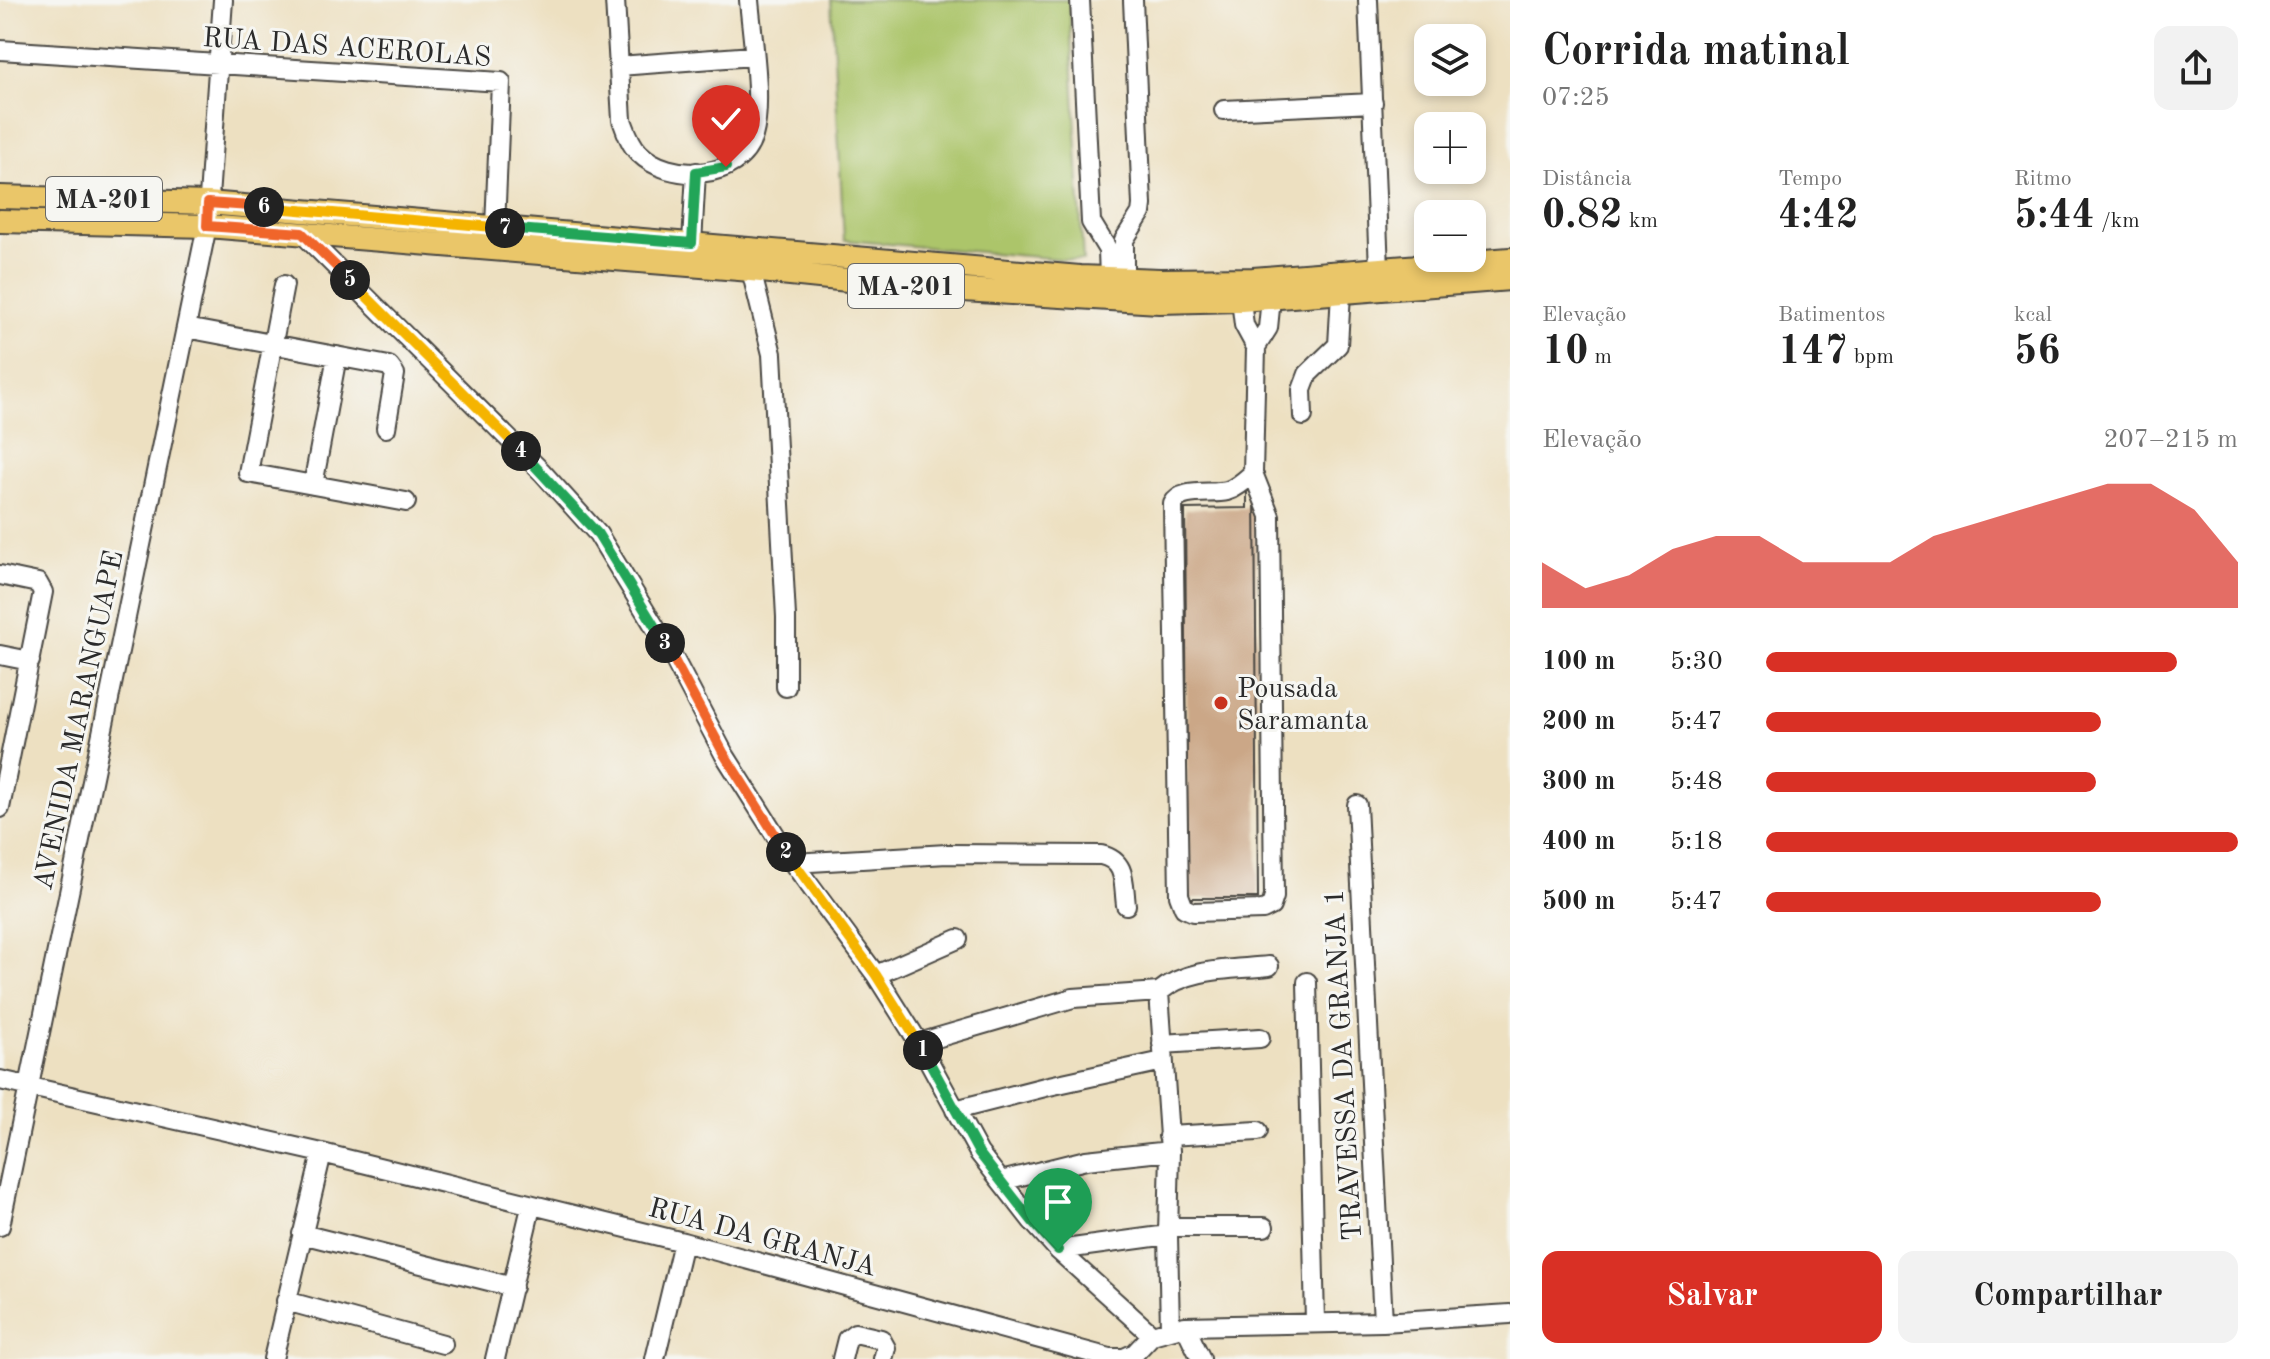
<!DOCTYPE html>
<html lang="pt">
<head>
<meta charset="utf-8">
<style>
	:root { --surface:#fff; --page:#f2f2f2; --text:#222; --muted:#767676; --accent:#d93025 }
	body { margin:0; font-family:"Old Standard TT",serif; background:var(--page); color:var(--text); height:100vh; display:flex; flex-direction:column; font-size:30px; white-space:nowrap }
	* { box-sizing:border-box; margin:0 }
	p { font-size:26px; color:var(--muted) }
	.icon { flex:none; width:44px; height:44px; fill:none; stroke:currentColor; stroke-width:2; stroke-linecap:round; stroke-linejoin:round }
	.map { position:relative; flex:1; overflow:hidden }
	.drawer { display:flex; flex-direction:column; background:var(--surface); width:760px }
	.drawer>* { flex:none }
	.tools { position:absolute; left:1414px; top:24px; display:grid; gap:16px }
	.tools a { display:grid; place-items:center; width:72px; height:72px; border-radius:16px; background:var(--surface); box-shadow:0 4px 12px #0003; font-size:40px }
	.pin { position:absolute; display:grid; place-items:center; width:68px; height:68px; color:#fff; margin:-82px -34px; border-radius:50% 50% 50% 0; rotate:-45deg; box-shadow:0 0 8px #0007 }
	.pin .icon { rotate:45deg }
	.km { position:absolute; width:40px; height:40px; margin:-20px; border-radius:50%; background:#222; color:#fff; font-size:22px; line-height:40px; text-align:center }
	.round { display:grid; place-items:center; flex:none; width:84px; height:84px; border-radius:16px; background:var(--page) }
	.headline { display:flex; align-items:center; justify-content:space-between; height:136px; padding:0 32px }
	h1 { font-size:44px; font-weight:800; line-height:60px }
	.stats { display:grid; grid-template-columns:repeat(3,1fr); gap:12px; height:136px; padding:8px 32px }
	.stats div { display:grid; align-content:center }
	.stats b { font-size:40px; font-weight:800 }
	.stats small { font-size:22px; font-weight:400 }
	.stats p { font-size:22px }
	.chart { height:224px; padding:16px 32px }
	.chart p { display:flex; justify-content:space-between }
	.chart svg { width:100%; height:144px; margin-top:8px; fill:var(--accent); opacity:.7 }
	.button { display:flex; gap:16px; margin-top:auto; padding:16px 32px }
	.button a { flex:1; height:92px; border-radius:16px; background:var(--accent); color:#fff; font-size:32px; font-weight:800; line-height:92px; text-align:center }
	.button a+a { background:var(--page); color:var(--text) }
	ul { padding:0 32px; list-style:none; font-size:26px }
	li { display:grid; grid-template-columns:128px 96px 1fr; align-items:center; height:60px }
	li i { height:20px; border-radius:10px; background:var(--accent) }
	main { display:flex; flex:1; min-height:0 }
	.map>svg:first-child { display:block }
	.green { fill:#acc56b; stroke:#6c784b; stroke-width:2 }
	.building { fill:#cba787 }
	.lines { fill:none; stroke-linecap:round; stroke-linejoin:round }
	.minor-casing { stroke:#484642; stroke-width:22 }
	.major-casing { stroke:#484642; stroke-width:26 }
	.minor { stroke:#fff; stroke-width:18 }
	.major { stroke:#eac669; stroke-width:22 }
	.split-1-casing { stroke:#fff; stroke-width:16 }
	.split-2-casing { stroke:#fff; stroke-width:16 }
	.split-3-casing { stroke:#fff; stroke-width:16 }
	.split-4-casing { stroke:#fff; stroke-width:16 }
	.split-5-casing { stroke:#fff; stroke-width:16 }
	.split-6-casing { stroke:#fff; stroke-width:16 }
	.split-7-casing { stroke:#fff; stroke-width:16 }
	.split-8-casing { stroke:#fff; stroke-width:16 }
	.split-1 { stroke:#22a559; stroke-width:10 }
	.split-2 { stroke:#f5b400; stroke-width:10 }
	.split-3 { stroke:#f0652b; stroke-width:10 }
	.split-4 { stroke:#22a559; stroke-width:10 }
	.split-5 { stroke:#f5b400; stroke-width:10 }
	.split-6 { stroke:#f0652b; stroke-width:10 }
	.split-7 { stroke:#f5b400; stroke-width:10 }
	.split-8 { stroke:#22a559; stroke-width:10 }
	.poi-dot { fill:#c8321e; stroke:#f6f6f2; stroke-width:3 }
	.labels { text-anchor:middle; stroke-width:6; stroke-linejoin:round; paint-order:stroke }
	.shield { fill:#f6f6f2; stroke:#686867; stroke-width:2 }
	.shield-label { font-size:26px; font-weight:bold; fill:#2b2b2b }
	.street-label { font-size:28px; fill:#2b2b2b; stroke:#f6f6f2 }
	.poi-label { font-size:28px; fill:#2b2b2b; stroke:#f6f6f2; text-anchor:start }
</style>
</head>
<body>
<main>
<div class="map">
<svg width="1510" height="1359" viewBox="0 0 1510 1359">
	<rect width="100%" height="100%" fill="#f6f6f2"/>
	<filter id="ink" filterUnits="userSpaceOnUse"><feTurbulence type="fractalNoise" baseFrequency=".0125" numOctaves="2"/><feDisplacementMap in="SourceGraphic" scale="16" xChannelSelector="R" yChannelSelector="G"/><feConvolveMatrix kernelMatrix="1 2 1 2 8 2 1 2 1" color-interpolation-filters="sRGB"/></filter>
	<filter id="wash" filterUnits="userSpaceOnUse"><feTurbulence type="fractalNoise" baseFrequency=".006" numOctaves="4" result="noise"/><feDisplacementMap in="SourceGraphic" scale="32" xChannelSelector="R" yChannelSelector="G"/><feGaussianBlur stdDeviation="1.8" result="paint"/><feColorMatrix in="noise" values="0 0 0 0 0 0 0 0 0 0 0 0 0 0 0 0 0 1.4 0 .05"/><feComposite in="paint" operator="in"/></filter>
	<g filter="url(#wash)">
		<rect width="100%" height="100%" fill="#ede0c1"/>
		<path class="green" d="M831,0H1069L1083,261L844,240Z"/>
		<g id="blocks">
			<path class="building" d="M1247,490H1255L1258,898H1188L1185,509L1247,508Z"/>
		</g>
	</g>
	<g filter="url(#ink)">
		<use href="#blocks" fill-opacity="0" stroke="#484642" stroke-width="2"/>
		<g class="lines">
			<defs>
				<path id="minor" d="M615,0L622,120C626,131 630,144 639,153C669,183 740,181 753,136C763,102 752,37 749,0
					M1080,0L1091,222L1108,250L1109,278
					M1368,0L1379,269
					M0,50L501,82L495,227
					M619,66L753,56
					M1224,110L1373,103
					M302,233L542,472L598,534L672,655L724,754L793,863L876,975L919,1043L979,1153L1032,1221L1058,1250L1152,1335
					M692,243L696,172
					M751,270L772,354L786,617V687
					M1124,279V240L1141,213L1142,205L1133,0
					M284,285L248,473L406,502
					M1241,300L1244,325L1256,347L1253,473L1270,516L1274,897L1271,906L1263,910L1193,912L1184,908L1179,895L1173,504C1181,488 1211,495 1227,491C1237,488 1245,480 1253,473
					M186,328L389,366L395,374L386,428
					M1256,347L1268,328L1271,298
					M1303,416L1302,390L1308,374L1338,345L1341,293
					M313,485L337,356
					M0,575L38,583L43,592L0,808
					M0,655L30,661
					M1357,805L1383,1322
					M793,863L947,854L1101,855C1127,861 1123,883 1126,905
					M876,975L958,939
					M1307,982L1315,1322
					M1159,992L1170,1151L1168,1235L1170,1329
					M1159,992C1189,967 1232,970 1269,966
					M919,1043L1073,998L1159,992
					M1162,1044L1260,1038
					M0,1080L322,1153L683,1242L1110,1358H1124L1135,1353L1152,1335L1185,1326L1383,1322L1510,1314
					M955,1110L1049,1086L1163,1061
					M1168,1136L1258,1131
					M1001,1181L1086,1160L1170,1151
					M0,1226L207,226L223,0
					M1168,1227H1264
					M302,1234L513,1287
					M1058,1250L1168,1235
					M286,1301L443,1344
					M1185,1326L1201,1359
					M273,1359L322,1153
					M495,1359L531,1207
					M655,1359L683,1242
					M842,1359L847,1339L855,1333L881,1339L886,1348L883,1359"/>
				<path id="major" d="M0,197L208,203L1080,277L1160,280L1253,279L1510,259
					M0,221L207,226L751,270L915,287L1159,302L1241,300L1510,279"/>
			</defs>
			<use href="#minor" class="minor-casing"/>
			<use href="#major" class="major-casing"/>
			<use href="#minor" class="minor"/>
			<use href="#major" class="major"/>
		</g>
	</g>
	<g class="lines" filter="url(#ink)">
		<defs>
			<path id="split-1" d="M923,1050L979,1153L1032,1221L1058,1250"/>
			<path id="split-2" d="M786,852L876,975L923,1050"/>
			<path id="split-3" d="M665,643L724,754L786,852"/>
			<path id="split-4" d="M521,451L598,534L665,643"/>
			<path id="split-5" d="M350,280L521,451"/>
			<path id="split-6" d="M264,207L208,203L207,226L302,233L350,280"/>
			<path id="split-7" d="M264,207L505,228"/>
			<path id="split-8" d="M505,228L692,243L696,172L726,167"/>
		</defs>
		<use href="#split-1" class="split-1-casing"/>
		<use href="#split-2" class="split-2-casing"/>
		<use href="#split-3" class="split-3-casing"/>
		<use href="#split-4" class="split-4-casing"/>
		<use href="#split-5" class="split-5-casing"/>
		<use href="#split-6" class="split-6-casing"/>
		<use href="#split-7" class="split-7-casing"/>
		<use href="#split-8" class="split-8-casing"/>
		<use href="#split-1" class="split-1"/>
		<use href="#split-2" class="split-2"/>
		<use href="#split-3" class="split-3"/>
		<use href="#split-4" class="split-4"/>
		<use href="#split-5" class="split-5"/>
		<use href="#split-6" class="split-6"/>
		<use href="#split-7" class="split-7"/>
		<use href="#split-8" class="split-8"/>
	</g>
	<circle class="poi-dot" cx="1221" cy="703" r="8"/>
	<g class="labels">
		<g class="shield">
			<rect x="46" y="177" width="116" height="44" rx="6"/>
			<rect x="848" y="264" width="116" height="44" rx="6"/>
		</g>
		<g class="shield-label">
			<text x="104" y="208">MA-201</text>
			<text x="906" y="295">MA-201</text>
		</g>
		<g class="street-label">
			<text transform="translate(347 46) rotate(4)" y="10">RUA DAS ACEROLAS</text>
			<text transform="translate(77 720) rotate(-78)" y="10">AVENIDA MARANGUAPE</text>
			<text transform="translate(1342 1065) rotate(-93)" y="10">TRAVESSA DA GRANJA 1</text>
			<text transform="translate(763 1236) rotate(15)" y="10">RUA DA GRANJA</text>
		</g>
		<g class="poi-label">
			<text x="1237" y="697">Pousada<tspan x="1237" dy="32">Saramanta</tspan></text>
		</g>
	</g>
</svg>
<div class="tools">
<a><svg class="icon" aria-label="layers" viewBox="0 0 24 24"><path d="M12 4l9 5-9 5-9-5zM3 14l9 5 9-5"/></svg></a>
<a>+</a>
<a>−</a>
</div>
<div class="pin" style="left:1058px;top:1250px;background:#1e9e55"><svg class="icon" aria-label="arrive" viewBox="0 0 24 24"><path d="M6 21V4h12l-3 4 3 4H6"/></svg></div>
<div class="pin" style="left:726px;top:167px;background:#d93025"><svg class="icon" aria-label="check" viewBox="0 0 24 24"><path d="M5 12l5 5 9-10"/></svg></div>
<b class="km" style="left:923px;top:1050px">1</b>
<b class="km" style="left:786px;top:852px">2</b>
<b class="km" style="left:665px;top:643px">3</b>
<b class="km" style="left:521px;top:451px">4</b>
<b class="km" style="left:350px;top:280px">5</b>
<b class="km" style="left:264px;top:207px">6</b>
<b class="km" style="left:505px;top:228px">7</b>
</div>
<section class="drawer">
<div class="headline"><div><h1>Corrida matinal</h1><p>07:25</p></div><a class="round"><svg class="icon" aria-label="share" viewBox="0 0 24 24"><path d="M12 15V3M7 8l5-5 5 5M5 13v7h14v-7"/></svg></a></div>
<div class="stats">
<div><p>Distância</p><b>0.82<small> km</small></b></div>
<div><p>Tempo</p><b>4:42</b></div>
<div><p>Ritmo</p><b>5:44<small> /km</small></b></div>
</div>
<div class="stats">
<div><p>Elevação</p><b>10<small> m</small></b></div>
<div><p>Batimentos</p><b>147<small> bpm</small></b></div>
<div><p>kcal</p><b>56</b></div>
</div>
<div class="chart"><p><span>Elevação</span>207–215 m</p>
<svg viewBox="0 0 160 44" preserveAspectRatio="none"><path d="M0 44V30L10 38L20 34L30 26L40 22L50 22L60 30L70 30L80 30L90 22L100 18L110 14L120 10L130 6L140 6L150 14L160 30V44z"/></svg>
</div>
<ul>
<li><b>100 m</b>5:30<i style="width:87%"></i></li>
<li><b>200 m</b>5:47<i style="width:71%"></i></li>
<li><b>300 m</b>5:48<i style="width:70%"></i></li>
<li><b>400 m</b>5:18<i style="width:100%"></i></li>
<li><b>500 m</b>5:47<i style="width:71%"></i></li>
</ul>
<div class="button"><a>Salvar</a><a>Compartilhar</a></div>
</section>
</main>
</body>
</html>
